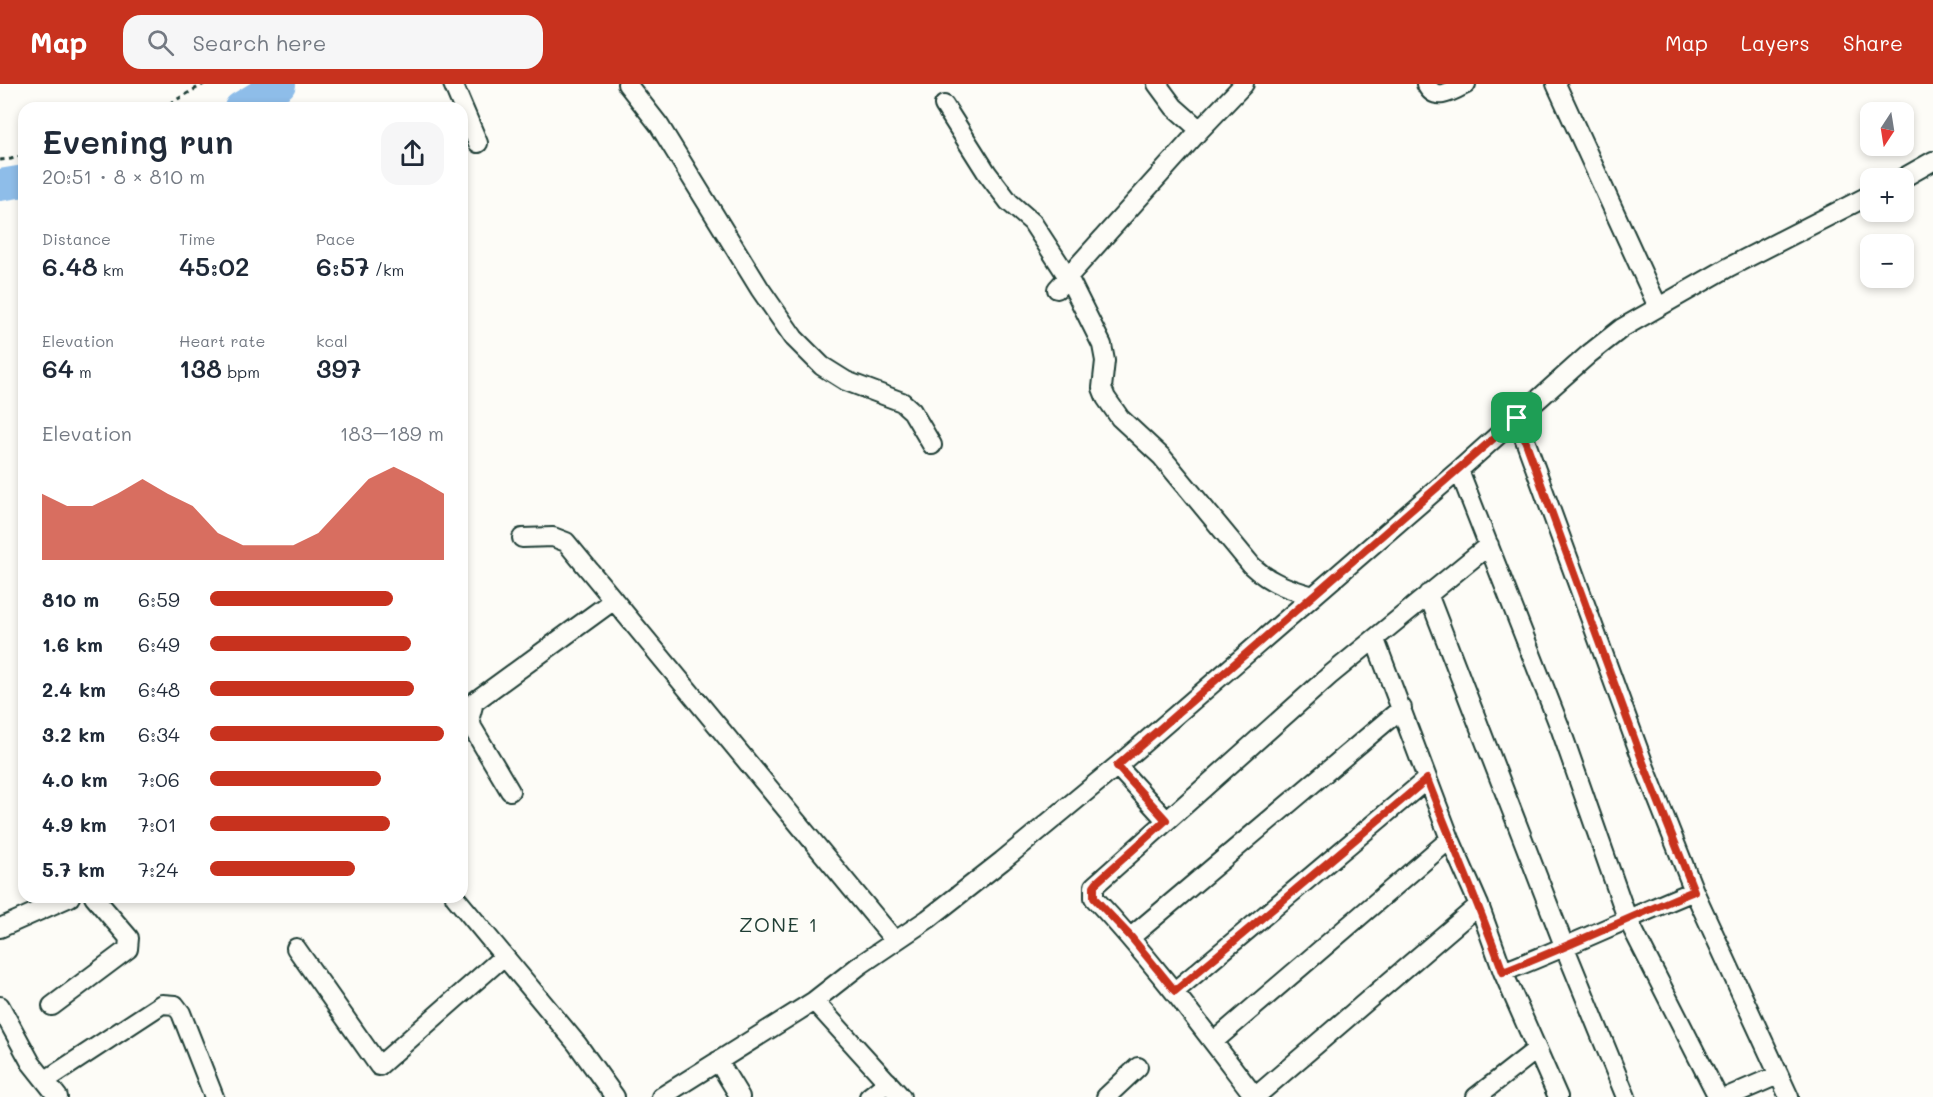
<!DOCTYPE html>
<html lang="en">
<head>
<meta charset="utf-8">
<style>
	:root { --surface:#fff; --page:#f6f6f7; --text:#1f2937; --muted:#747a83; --accent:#c8321e }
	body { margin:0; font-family:Mali,sans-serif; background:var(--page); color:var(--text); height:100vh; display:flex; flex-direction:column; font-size:22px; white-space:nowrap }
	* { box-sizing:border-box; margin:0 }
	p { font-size:20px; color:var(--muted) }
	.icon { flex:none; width:33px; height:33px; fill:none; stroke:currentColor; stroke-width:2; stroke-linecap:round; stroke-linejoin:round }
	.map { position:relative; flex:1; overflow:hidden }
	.sheet { position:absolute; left:18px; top:18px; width:450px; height:801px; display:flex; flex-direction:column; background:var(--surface); border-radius:18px; box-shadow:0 3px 9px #0003 }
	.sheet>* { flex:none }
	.needle { width:39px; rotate:192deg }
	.controls { position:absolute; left:1860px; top:18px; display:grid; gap:12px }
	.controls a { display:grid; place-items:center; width:54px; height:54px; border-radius:12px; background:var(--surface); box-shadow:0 3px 9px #0003; font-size:30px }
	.pin { position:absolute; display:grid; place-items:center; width:51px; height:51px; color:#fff; margin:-26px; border-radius:12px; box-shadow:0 3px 9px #0006 }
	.round { display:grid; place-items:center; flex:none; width:63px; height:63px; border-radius:18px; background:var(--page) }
	.overview { display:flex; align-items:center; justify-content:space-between; height:102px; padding:0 24px }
	h1 { font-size:33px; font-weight:600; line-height:45px }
	.stats { display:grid; grid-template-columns:repeat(3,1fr); gap:9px; height:102px; padding:6px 24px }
	.stats div { display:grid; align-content:center }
	.stats b { font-size:26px; font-weight:600 }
	.stats small { font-size:16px; font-weight:400 }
	.stats p { font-size:16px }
	.chart { height:168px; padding:12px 24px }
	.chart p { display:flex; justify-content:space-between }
	.chart svg { width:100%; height:108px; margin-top:6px; fill:var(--accent); opacity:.7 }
	ul { padding:0 24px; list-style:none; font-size:20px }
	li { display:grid; grid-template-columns:96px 72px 1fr; align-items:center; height:45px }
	li i { height:15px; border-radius:8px; background:var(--accent) }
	header { display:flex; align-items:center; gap:36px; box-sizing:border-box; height:84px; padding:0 30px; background:var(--accent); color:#fff }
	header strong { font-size:28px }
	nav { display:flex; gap:33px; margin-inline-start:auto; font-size:21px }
	.search { width:420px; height:54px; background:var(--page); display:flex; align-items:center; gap:15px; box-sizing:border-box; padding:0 21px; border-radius:18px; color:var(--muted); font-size:22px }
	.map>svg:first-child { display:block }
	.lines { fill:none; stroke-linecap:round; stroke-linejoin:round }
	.river { stroke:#8ebde9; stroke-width:32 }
	.minor-casing { stroke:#1f3d34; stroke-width:22 }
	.path { stroke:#1f3d34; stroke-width:3; stroke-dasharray:4.5 4.5; stroke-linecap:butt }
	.minor { stroke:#fdfcf7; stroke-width:18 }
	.route-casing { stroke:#fff; stroke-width:12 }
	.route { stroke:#c8321e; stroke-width:8 }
	.labels { text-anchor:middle; stroke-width:4.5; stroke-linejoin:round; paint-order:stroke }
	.neighbourhood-label { font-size:20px; letter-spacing:1.5px; fill:#1f3d34; stroke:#fdfcf7 }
</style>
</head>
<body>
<header>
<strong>Map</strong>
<div class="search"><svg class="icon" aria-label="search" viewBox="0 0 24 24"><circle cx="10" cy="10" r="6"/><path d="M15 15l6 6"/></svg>Search here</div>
<nav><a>Map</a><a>Layers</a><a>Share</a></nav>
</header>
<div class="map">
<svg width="1933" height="1013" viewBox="0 0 1933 1013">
	<rect width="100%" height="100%" fill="#fdfcf7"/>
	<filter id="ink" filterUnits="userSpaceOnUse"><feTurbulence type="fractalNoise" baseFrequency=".0167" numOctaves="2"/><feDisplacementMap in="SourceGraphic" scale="12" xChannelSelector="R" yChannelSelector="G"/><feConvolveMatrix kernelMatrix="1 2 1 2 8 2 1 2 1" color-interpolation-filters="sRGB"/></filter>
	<g filter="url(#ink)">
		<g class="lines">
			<path class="river" d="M240,24L280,0
				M0,101L24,97"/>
			<defs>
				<path id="minor" d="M453,0L478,59
					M627,0L659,41L760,205L794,254L822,282L846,297L902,318L912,327L932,361
					M1157,0L1174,23L1200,46
					M1426,0C1435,19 1453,7 1466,0
					M1556,0L1658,223
					M944,21L987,89L1009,118L1032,138L1068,193L1102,261L1105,277L1102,304L1106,314L1120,334L1162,373L1252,482C1270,499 1289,505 1313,512
					M1903,94L1933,77
					M1057,205L1200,46L1244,0
					M1517,334L1644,681L1694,807L1789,1013
					M1459,386L1561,646L1627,834L1718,1013
					M522,454L553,453L566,458L895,857
					M1428,510L1565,864L1626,1013
					M1375,556L1450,755L1479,821L1503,888L1558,1013
					M1117,682L1166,736
					M510,707L472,643L470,633L474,618L614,516
					M455,813L577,960L615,1013
					M0,844L70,813
					M1131,853L1402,624
					M296,864L379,982L504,872
					M1503,888C1568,863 1630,833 1694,807
					M1175,907L1427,695
					M814,917L901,1013
					M0,922L31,979L58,1013
					M52,922L128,865L129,854L94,813
					M1213,958L1450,755
					M718,977L740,1013
					M46,996L162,920L175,921L181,929L214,1013
					M661,1013L814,917L860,881L928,835L1002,777L1117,682L1459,386L1589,270L1622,244L1729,183L1870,111
					M869,1013L888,998
					M1106,1013L1138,983
					M1255,1013C1203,945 1153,877 1094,814V802L1329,592L1489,461
					M1255,1013L1479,821
					M1476,1013L1536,966
					M1727,1013L1778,991"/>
			</defs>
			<use href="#minor" class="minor-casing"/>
			<path class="path" d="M162,24L204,0
				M0,76L11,75L24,71"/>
			<use href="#minor" class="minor"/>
		</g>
	</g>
	<g class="lines" filter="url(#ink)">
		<defs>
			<path id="route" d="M1517,334L1644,681L1694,807C1630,833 1568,863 1503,888C1480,823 1452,760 1427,695L1175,907L1131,853L1094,814V802L1097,798L1166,736L1117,682Z"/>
		</defs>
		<use href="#route" class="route-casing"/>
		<use href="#route" class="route"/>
	</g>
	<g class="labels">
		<g class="neighbourhood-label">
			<text x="779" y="848">ZONE 1</text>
		</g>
	</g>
</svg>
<div class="controls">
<a><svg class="needle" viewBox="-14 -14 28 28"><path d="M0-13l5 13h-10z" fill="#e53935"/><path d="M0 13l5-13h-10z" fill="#747a83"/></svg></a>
<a>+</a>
<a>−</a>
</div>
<div class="pin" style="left:1517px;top:334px;background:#1e9e55"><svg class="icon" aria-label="arrive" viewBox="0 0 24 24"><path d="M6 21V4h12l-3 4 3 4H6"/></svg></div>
<section class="sheet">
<div class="overview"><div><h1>Evening run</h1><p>20:51 · 8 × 810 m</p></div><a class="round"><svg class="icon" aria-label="share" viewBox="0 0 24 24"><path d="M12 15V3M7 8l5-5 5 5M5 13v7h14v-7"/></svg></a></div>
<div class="stats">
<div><p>Distance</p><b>6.48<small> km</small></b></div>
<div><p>Time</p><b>45:02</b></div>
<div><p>Pace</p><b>6:57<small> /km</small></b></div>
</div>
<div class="stats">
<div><p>Elevation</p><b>64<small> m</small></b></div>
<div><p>Heart rate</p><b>138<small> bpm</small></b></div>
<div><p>kcal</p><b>397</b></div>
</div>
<div class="chart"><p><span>Elevation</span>183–189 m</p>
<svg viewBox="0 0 160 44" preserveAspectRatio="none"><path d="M0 44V17L10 22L20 22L30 17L40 11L50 17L60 22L70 33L80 38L90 38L100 38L110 33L120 22L130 11L140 6L150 11L160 17V44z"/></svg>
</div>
<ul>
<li><b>810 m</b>6:59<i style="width:78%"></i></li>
<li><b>1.6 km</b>6:49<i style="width:86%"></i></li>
<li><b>2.4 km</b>6:48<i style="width:87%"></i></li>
<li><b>3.2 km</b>6:34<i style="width:100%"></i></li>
<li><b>4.0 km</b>7:06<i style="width:73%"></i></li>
<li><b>4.9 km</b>7:01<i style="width:77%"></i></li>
<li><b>5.7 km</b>7:24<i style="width:62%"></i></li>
</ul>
</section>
</div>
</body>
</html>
